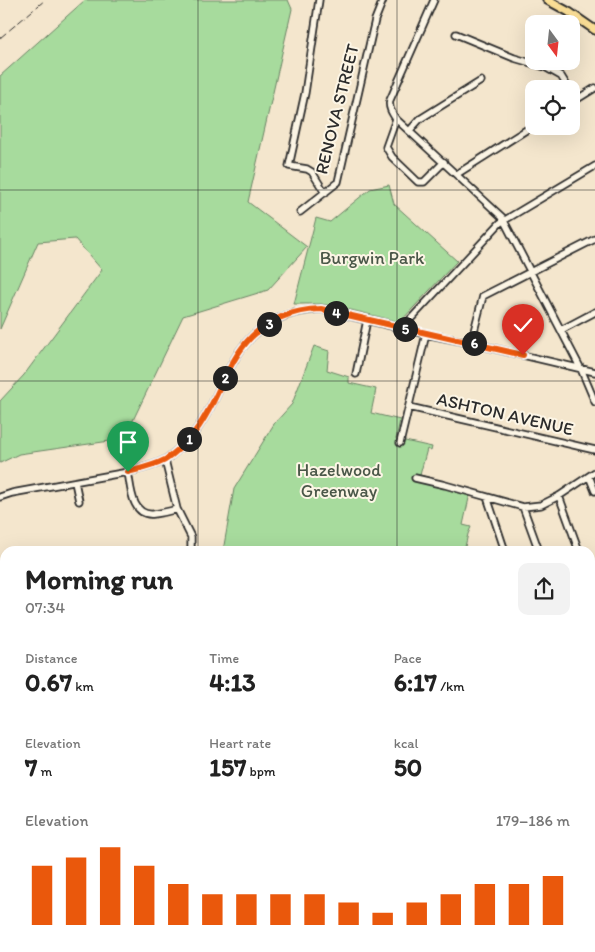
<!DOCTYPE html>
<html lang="en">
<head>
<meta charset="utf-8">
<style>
	:root { --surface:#fff; --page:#f2f2f2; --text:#222; --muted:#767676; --accent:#ea580c }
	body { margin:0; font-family:Itim,sans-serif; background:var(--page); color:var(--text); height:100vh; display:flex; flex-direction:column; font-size:19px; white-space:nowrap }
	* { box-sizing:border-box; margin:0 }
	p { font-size:16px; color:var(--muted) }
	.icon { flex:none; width:28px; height:28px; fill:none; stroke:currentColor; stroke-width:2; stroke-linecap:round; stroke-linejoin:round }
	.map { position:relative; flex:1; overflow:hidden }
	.sheet { position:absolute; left:0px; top:546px; width:595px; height:406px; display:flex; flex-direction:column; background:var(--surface); border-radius:15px 15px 0 0; box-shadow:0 5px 20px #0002 }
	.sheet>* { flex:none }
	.needle { width:32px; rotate:165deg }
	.controls { position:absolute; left:525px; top:15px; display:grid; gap:10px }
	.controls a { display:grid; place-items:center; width:55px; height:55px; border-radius:10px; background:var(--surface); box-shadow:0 5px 20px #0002; font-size:25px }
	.pin { position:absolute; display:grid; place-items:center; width:42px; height:42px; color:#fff; margin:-51px -21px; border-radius:50% 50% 50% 0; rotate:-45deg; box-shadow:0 0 5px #0007 }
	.pin .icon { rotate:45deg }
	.km { position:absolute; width:25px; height:25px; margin:-12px; border-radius:50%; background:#222; color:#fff; font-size:14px; line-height:25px; text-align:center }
	.round { display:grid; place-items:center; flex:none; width:52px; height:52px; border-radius:10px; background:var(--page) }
	.headline { display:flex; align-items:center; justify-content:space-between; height:85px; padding:0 25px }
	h1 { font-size:28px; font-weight:800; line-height:38px }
	.figures { display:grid; grid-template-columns:repeat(3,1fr); gap:8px; height:85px; padding:5px 25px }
	.figures div { display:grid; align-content:center }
	.figures b { font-size:25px; font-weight:800 }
	.figures small { font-size:14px; font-weight:400 }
	.figures p { font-size:14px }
	.chart { height:140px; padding:10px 25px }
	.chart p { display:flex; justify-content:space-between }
	.chart svg { width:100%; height:90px; margin-top:5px; stroke:var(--accent); stroke-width:6 }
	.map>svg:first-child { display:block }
	.green { fill:#a7db9d; stroke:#698364 }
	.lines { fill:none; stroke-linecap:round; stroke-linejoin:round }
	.minor-casing { stroke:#2b2b2b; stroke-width:9 }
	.major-casing { stroke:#2b2b2b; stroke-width:11 }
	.minor { stroke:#fcf5e5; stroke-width:5.5 }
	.major { stroke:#fbdf96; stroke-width:7 }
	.rail { stroke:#2b2b2b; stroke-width:1; stroke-dasharray:8 4; stroke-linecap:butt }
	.route-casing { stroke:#fff; stroke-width:10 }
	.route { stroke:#ea580c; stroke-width:6 }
	.grid { fill:none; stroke:#2b2b2b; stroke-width:1; stroke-opacity:0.55 }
	.labels { text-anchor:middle; stroke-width:4; stroke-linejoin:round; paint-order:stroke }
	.street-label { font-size:18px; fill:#2b2b2b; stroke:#fcf5e5 }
	.park-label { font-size:18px; fill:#4a5748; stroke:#fcf5e5 }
</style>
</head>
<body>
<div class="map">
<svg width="595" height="952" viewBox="0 0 595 952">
	<rect width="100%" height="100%" fill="#f4e6cd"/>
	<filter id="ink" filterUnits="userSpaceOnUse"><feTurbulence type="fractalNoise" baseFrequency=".02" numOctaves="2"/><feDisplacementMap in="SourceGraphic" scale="10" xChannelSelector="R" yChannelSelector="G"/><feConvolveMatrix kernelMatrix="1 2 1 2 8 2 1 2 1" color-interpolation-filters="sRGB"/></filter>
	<g filter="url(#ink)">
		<path class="green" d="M85,0H288L292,9L248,202L307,247L268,290L183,316L124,439L19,454L0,463V401L24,375L102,270L75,239L38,242L0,329V76Z
			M389,185L394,204L457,261L400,322L343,308L321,304H294L316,218L330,222L370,189Z
			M314,346L329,351L327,370L349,377V383L376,389L371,413L400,420L396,439L432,447L431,451L427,449L420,475L471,489L463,525L471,527L468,534L464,551H223L234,489L274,424L292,404Z
			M590,683L595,692V718L590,721Z
			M595,752V784L590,789V756Z
			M5,819V948H209L213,952H0V823Z
			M590,915L595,918V952H438V951L443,948H590Z
			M222,948H384L380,952H225Z"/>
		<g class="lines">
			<defs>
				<path id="minor" d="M319,0L305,93L289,166L307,169L312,172L325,193
					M434,0L390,100C388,107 392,113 396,119L502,217L581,369L595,402
					M456,34L514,58L545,67L561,76L569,89
					M571,92L576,100
					M571,103L595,88
					M396,119L386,147L392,157L418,182H424L444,162
					M410,130L420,119L481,81
					M457,174L534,125
					M300,212L338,182L375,20L383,0
					M405,329L406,324L500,223L595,166
					M561,330L595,312
					M471,343L483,296L595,239
					M356,374L367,320
					M409,407L595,450
					M400,443L426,334
					M165,460L177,509L191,537V551
					M128,472C131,487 131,517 154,514C162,513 170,511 177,509
					M589,476L595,491
					M415,478L445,485L523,507L541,505L559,496L595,472
					M75,482L79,501
					M559,496L579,551
					M0,497L12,493L128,472C140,469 154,466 165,460C170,457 175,452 180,448C195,435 204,419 213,402C222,384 230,364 242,348C262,321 289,311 321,309L426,334L471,343L595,372
					M487,497L505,551
					M523,507L539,551
					M590,581L595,594
					M0,614L5,616
					M590,637L595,642
					M590,748L595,743
					M590,824H595
					M590,909L595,912
					M307,952L312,948
					M384,952L390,948"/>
				<path id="major" d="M547,0L569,12L595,30"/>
			</defs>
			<use href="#minor" class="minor-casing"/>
			<use href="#major" class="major-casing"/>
			<use href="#minor" class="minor"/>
			<use href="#major" class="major"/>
			<path class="rail" d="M0,38L45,0"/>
		</g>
	</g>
	<g class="lines" filter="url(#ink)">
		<defs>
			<path id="route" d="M128,472C140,469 154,466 165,460C170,457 175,452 180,448C195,435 204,419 213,402C222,384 230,364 242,348C262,321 289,310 321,309L523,355"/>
		</defs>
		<use href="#route" class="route-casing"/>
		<use href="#route" class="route"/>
	</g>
	<path class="grid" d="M198,0V551M397,0V551M0,190H595M0,381H595M0,571H5M590,571H595M0,762H5M590,762H595M198,948V952M397,948V952"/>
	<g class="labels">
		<g class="street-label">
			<text transform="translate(337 109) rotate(-76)" y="6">RENOVA STREET</text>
			<text transform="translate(505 414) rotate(13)" y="6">ASHTON AVENUE</text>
		</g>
		<g class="park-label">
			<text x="372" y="264">Burgwin Park</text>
			<text x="339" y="476">Hazelwood<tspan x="339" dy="21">Greenway</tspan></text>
		</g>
	</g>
</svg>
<div class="controls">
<a><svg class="needle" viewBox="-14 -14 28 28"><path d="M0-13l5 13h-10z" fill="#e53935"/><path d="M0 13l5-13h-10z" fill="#767676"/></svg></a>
<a><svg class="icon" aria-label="locate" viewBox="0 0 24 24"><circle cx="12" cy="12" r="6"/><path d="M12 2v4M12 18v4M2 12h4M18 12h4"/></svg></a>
</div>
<div class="pin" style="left:128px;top:472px;background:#1e9e55"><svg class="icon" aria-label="arrive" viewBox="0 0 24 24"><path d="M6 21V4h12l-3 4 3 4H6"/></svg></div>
<div class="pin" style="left:523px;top:355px;background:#d93025"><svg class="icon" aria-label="check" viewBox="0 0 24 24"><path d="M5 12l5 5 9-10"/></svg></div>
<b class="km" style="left:189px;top:439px">1</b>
<b class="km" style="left:225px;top:378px">2</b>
<b class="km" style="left:269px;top:324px">3</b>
<b class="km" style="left:336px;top:313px">4</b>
<b class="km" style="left:405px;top:329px">5</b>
<b class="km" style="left:474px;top:343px">6</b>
<section class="sheet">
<div class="headline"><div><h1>Morning run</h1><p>07:34</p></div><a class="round"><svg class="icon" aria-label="share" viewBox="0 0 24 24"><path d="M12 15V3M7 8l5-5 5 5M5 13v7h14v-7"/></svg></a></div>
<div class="figures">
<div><p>Distance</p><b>0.67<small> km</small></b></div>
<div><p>Time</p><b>4:13</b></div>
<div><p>Pace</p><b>6:17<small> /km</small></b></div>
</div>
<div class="figures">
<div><p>Elevation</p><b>7<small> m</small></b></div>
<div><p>Heart rate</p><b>157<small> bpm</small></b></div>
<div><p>kcal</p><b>50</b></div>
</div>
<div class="chart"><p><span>Elevation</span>179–186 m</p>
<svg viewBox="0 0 160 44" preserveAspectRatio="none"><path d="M5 44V15M15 44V11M25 44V6M35 44V15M45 44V24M55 44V29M65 44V29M75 44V29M85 44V29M95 44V33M105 44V38M115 44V33M125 44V29M135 44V24M145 44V24M155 44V20"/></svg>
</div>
</section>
</div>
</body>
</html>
